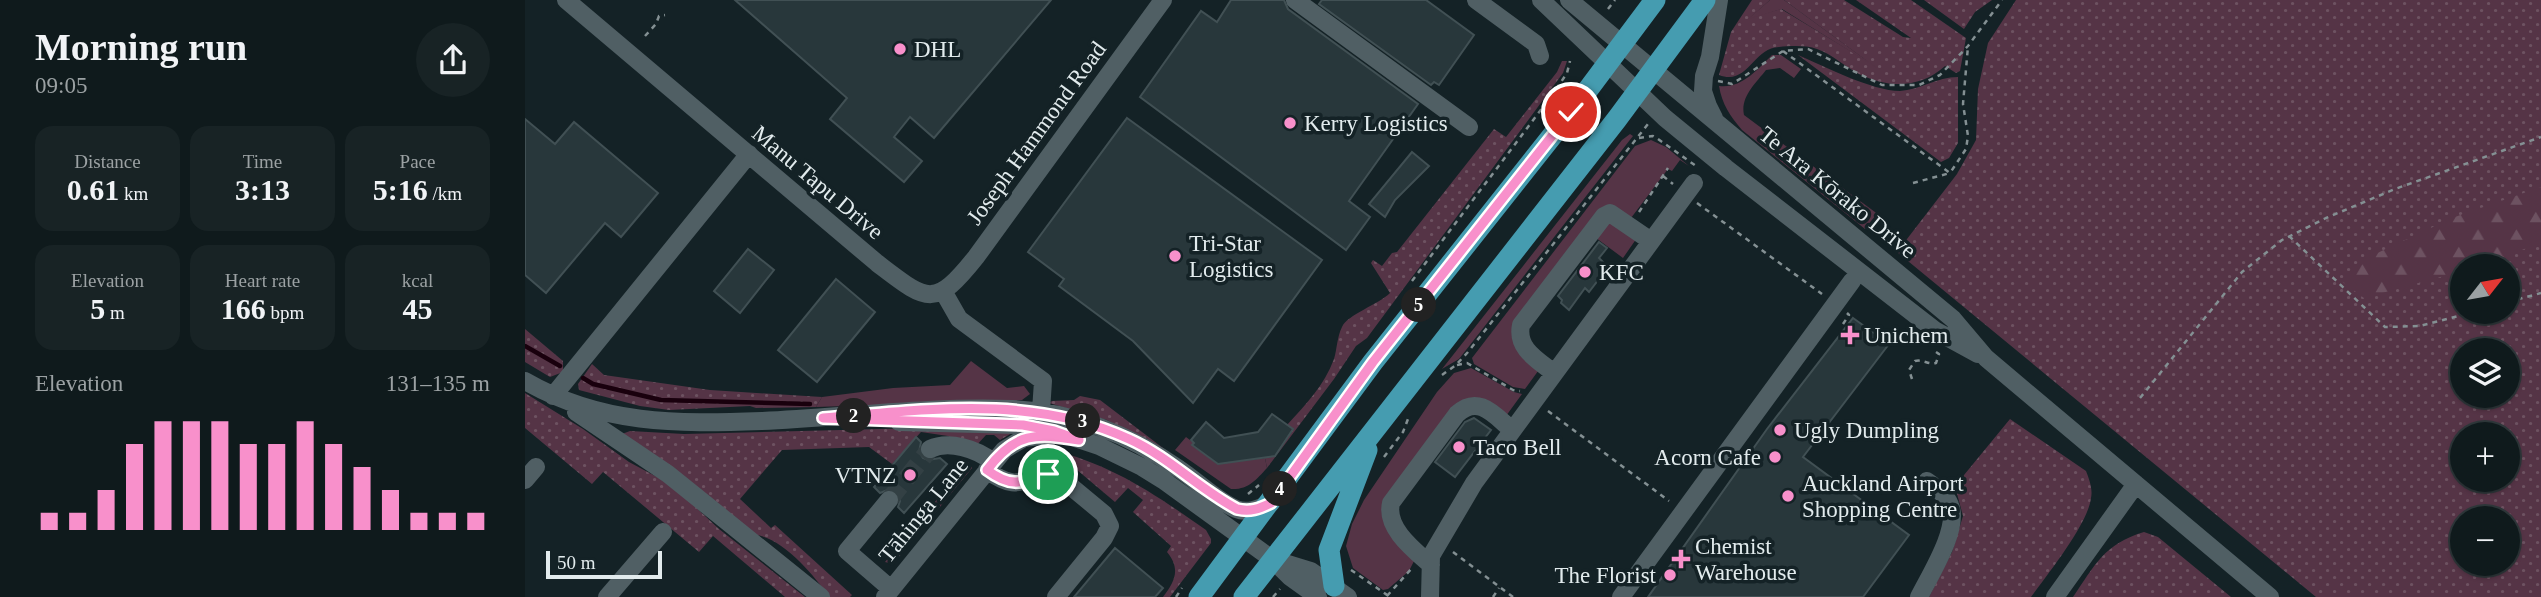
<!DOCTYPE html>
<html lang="en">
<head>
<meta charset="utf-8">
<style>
	:root { --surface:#0f1a1c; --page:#182325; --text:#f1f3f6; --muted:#9ba1a3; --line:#2f383b; --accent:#f890cb }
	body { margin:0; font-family:"Times New Roman",serif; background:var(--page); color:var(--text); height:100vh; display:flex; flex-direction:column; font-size:26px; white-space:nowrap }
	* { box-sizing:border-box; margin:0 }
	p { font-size:23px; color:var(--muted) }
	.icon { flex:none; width:38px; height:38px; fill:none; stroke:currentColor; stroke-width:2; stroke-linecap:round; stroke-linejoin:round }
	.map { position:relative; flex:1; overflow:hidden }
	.details { display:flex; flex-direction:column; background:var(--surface); width:525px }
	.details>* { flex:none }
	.needle { width:46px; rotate:59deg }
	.buttons { position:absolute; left:1925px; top:254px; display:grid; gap:14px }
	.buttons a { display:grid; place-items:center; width:70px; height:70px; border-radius:50%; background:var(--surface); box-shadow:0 2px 5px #0004,0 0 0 2px var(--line); font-size:35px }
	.scale { position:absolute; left:21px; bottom:18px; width:116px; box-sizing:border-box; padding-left:7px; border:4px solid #e2ebed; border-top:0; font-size:19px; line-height:24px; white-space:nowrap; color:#e2ebed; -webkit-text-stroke:5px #142226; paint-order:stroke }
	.pin { position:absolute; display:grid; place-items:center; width:60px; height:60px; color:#fff; margin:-30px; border:4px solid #fff; border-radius:50%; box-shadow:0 2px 7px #0007 }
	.km { position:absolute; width:35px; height:35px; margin:-18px; border-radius:50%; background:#222; color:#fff; font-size:19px; line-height:35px; text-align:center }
	.round { display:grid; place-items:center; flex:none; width:74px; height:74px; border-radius:37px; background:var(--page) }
	.head { display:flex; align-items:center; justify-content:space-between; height:119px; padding:0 35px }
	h1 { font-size:38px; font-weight:600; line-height:52px }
	.figures { display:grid; grid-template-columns:repeat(3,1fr); gap:10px; height:119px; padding:7px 35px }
	.figures div { display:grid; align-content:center; border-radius:18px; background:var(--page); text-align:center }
	.figures b { font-size:30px; font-weight:600 }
	.figures small { font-size:19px; font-weight:400 }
	.figures p { font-size:19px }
	.chart { height:196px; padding:14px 35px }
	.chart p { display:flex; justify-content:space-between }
	.chart svg { width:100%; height:126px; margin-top:7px; stroke:var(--accent); stroke-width:6 }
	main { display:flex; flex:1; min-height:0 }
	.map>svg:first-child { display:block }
	.grass { fill:url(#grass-dots); fill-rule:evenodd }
	.forest { fill:url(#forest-firs) }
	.garden { fill:#553446 }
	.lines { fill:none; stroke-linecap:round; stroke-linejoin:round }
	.stream { stroke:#19000d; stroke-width:4.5 }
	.building { fill:#28373b; stroke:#415054; stroke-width:2 }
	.minor-tunnel { stroke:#334044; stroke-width:18; stroke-dasharray:18 9; stroke-linecap:butt }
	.path { stroke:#849093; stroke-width:2.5; stroke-dasharray:5 5; stroke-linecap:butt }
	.minor { stroke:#505f64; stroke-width:18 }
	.major { stroke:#459cb0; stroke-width:21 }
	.route-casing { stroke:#fff; stroke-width:14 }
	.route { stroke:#f890cb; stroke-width:9 }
	.poi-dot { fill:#f890cb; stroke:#142226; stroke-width:2.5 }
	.labels { text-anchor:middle; stroke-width:7; stroke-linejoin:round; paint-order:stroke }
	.poi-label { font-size:23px; fill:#e2ebed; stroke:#142226; text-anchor:start }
	.street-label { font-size:23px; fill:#e2ebed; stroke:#142226 }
</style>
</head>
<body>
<main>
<section class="details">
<div class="head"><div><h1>Morning run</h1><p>09:05</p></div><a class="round"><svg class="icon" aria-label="share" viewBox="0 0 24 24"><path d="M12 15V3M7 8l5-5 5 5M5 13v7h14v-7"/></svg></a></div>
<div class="figures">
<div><p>Distance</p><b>0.61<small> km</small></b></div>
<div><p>Time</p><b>3:13</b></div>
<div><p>Pace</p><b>5:16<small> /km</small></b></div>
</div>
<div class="figures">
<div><p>Elevation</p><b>5<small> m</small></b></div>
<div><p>Heart rate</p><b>166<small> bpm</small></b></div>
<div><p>kcal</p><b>45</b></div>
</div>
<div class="chart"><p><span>Elevation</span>131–135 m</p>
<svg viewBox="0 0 160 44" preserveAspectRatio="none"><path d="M5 44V38M15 44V38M25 44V30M35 44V14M45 44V6M55 44V6M65 44V6M75 44V14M85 44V14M95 44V6M105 44V14M115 44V22M125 44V30M135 44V38M145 44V38M155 44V38"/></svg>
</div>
</section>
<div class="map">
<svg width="2016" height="597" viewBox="0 0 2016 597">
	<defs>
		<pattern id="grass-dots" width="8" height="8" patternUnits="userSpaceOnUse" patternTransform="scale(1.75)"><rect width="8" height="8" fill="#553446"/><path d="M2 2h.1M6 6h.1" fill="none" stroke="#6d5261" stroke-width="1.8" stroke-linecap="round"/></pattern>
		<pattern id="forest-firs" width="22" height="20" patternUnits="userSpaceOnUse" patternTransform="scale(1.75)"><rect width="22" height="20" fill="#553446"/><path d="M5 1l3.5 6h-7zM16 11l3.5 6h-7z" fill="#6d5261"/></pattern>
	</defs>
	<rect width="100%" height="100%" fill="#142226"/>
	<path class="grass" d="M1227,0H1245L1226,17L1256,9L1342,61L1259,0H1319L1378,37L1386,38L1331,0H1386L1441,38L1435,71L1431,73L1420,66C1396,88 1364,89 1334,74C1320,67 1307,54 1292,49C1281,45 1265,46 1254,47C1228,48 1223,86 1194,75L1206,32Z
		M1399,0H1467L1450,12L1439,29Z
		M1491,0H2016V597H1791L1372,252L1432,174L1451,140L1453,89L1463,43ZM1937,266H1983V312H1937ZM1937,350H1983V396H1937ZM1937,434H1983V480H1937ZM1937,518H1983V564H1937Z
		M1273,55C1299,66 1347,91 1375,91C1394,90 1412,77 1433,77V143L1424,158L1416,162Z
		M1037,61H1042L1038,73L842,338L831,346L809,379L742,468L740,458L751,456L767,430L762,425C781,404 799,386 809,359C812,349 812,337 817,327C823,314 853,305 865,293L846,263L848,260L857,266L867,253L872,252L969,129L981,137L1032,72Z
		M0,329L38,361V372L25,377L0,362Z
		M67,364L79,375L185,390L297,397L291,407L231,408L225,406L144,410L115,406L54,390L53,384Z
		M0,393L58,429L104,462L147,485L194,529L280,597H260L188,536L174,552L78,472L67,484L0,428Z
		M555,396L575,400L642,451L582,420L524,403L527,401L549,400Z
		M1485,419L1561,471C1564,479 1568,489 1566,498C1563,524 1522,575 1506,597H1404L1427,552L1438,516L1430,486Z
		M395,428L487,433L475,440L469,435H461L449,448L423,436L396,432L367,464L344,447L257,450L215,499L246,528L250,525L327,595L325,597H305C288,575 260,540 232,535L97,434L105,431L159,434Z
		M524,449C588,465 628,493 681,530L686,539V543L645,597H638C650,581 656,569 642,552L646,546L608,512L618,500L603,488L590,502L545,464L506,450Z
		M443,462L447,468L368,564L360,562Z
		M1619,532L1633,537L1706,597H1548C1570,565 1579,544 1619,532Z"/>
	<path class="forest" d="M2016,187V243L1952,266H1937V271L1839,298L1816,281L1846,256L1927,218Z"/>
	<path class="garden" d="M1245,0H1259L1352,68L1257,9L1223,19Z
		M1247,55H1256L1276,69L1269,78L1255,68L1241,70C1231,83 1215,97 1219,115L1354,215L1356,222L1348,229H1340L1217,130C1205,116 1197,104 1194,86C1216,89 1232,70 1247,55Z
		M1105,134L1108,136L934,359L917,369L1097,140Z
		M1126,140L1141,147L1164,166L1155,160L1147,171L1143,169L1106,218L1093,209L992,323L1016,367L1000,389L988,387L949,364L947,358L1110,146Z
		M1081,219L1114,235L1098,258L1067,235Z
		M446,361L482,388L499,386L505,394L497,400L291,407L297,397L368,388L425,385Z
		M946,368L989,392L997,394L981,416L951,399L861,506L891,557L884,571L863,589L858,590L828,568L821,546L827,524L839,500L912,392L929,373Z
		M661,437L669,443L667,445L669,447L693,464L740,458L742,468C731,480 723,490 706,489L650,450Z"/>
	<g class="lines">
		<path class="stream" d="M0,346L35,366
			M58,378L68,384L136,400L285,404"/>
	</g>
	<path class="building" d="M210,0H526L409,138L385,117L369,137L397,161L379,182L305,119L322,98Z
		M706,0H759L763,9L893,104L824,201L845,217L821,250L615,97L676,11L692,22Z
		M797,0H901L949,35L914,85L909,82L906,85L794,4Z
		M602,118L797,260L709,381L693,369L668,403L608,341L534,286L539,279L503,252Z
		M0,119L30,144L49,122L133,193L96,237L80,223L21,293L0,275Z
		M887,152L904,166L870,200L860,217L844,204Z
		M1074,242L1082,248L1074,258L1083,267L1064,292L1060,288L1044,310L1036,303L1037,300L1033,296Z
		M223,249L249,270L215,313L189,291Z
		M311,279L350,312L292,382L253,350Z
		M1328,318L1364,344L1278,457L1384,535L1338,597H1123L1242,429Z
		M747,414L768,429L750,456L693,464L667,445L669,443L666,440L681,422L699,438L733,432Z
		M949,418L966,430L930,477L910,462L940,422Z
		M391,437L396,442L394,452L398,458L403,460L415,458L422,464L379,513L373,507L375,501L372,492L365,489L355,493L349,487Z
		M590,548L638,588L630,597H549Z"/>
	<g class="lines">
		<path class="minor-tunnel" d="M364,500L405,449"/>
		<path class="path" d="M1083,9L1090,0
			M120,36L131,24L134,16L140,15
			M1258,51L1425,173L1441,149L1443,136L1438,104L1443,46
			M1193,81L1207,84L1258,51L1283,49L1357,85H1394L1415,75L1443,46L1477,0
			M1114,138L1128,136L1133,139L1171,166
			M1138,176L1148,184
			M1388,183L1425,173
			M1172,203L1297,294
			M1114,212L1143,168
			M1764,236L1860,327L1895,326L1949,312
			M887,281L1030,91L1042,73L1045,61
			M1983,302L2016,293
			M1318,324L1324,315L1322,313
			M932,365L942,363L988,390L995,391
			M917,375L931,365L943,352L1123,124
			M1387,379L1384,370L1390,361C1398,359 1403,365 1411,363L1414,354L1411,352
			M1615,398L1717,272L1757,240L1801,218L1870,189L2016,137
			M1023,411L1144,501
			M859,457L878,432L883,419
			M723,494L734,485
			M928,552L988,597
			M826,570L865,597
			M862,596L887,568
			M651,597L657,588
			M748,597L755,589
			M968,597L974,588"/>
		<path class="minor" d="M41,0L352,263C402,301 409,310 451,257L638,0
			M770,0L944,127
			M951,0L1011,44L1015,56
			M1016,0L1140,118L1201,168L1411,331L1453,354
			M1044,0L1428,319L1461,358L1745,597
			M1189,118L1183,106L1178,91L1179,76L1185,57L1194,0
			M418,291L434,319L518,381L516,411
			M1029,373C1013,360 991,349 996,325L1079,216L1085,213L1126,241
			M0,381C76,425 152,424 237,421C320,417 404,406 487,409C547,411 605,435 654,469C671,480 692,501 711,509C723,514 735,508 746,503
			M28,396L224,154
			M51,412L143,474L296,597
			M374,422L498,425L529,431L574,446L617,467L638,480L747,559L765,577L793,597
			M405,449C424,440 452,449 468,462
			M462,470C498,497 499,471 532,475L579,514L585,526L579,538L531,597
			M0,480L11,467
			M364,500L322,551L366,589
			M747,559L786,571L823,597
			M906,565C889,550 860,528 866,503L932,414C954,394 970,416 987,430
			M82,597L138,532
			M360,597L479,450L499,438L523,435
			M905,597L906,556L949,483L1169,183
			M1096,597L1327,281
			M1394,597C1405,575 1435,528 1425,505C1421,494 1411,488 1402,481
			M1530,597L1611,484"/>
		<path class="major" d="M809,586L804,550L842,450
			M674,597L848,362L1050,107L1130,0
			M719,597L1092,119L1180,0"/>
	</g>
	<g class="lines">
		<defs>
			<path id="route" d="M523,474C496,483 486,488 462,470C490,432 511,433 554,440L529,431L498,425L298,418C401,410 507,394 604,439C644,457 674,489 712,509C725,512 734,509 746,503L848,362L1046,112"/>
		</defs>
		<use href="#route" class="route-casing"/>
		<use href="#route" class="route"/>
	</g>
	<g class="poi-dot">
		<circle cx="375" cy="49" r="7"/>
		<circle cx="765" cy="123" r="7"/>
		<circle cx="650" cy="256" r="7"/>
		<circle cx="1060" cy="272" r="7"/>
		<path d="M1321.5 324.5h7v7h7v7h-7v7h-7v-7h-7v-7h7z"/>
		<circle cx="1255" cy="430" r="7"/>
		<circle cx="934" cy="447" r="7"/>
		<circle cx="1250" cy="457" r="7"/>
		<circle cx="385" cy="475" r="7"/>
		<circle cx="1263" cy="496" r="7"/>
		<path d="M1152.5 548.5h7v7h7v7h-7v7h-7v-7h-7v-7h7z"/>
		<circle cx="1145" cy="575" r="7"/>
	</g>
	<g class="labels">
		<g class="poi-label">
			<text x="389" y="57">DHL</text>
			<text x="779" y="131">Kerry Logistics</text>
			<text x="664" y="251">Tri-Star<tspan x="664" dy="26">Logistics</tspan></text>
			<text x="1074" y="280">KFC</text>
			<text x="1339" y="343">Unichem</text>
			<text x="1269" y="438">Ugly Dumpling</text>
			<text x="948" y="455">Taco Bell</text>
			<text x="1236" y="465" text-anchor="end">Acorn Cafe</text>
			<text x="371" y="483" text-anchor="end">VTNZ</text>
			<text x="1277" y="491">Auckland Airport<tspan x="1277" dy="26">Shopping Centre</tspan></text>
			<text x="1170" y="554">Chemist<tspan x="1170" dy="26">Warehouse</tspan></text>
			<text x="1131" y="583" text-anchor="end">The Florist</text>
		</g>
		<g class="street-label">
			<text transform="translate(511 133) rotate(-54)" y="8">Joseph Hammond Road</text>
			<text transform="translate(293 182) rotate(40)" y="8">Manu Tapu Drive</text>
			<text transform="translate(1313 192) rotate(39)" y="8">Te Ara Kōrako Drive</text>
			<text transform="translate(398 510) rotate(-51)" y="8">Tāhinga Lane</text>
		</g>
	</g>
</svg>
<div class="buttons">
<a><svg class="needle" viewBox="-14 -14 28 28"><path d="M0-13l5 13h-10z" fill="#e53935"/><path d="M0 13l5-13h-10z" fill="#9ba1a3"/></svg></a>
<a><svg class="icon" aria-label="layers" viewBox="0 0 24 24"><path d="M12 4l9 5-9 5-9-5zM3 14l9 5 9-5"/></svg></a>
<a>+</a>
<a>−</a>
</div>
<div class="scale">50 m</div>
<div class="pin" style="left:523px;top:474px;background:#1e9e55"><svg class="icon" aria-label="arrive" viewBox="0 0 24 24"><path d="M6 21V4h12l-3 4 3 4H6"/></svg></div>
<div class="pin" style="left:1046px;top:112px;background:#d93025"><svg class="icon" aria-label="check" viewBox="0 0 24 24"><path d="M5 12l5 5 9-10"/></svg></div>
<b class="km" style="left:329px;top:416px">2</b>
<b class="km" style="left:558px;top:421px">3</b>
<b class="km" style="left:755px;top:489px">4</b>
<b class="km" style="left:894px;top:305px">5</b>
</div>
</main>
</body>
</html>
